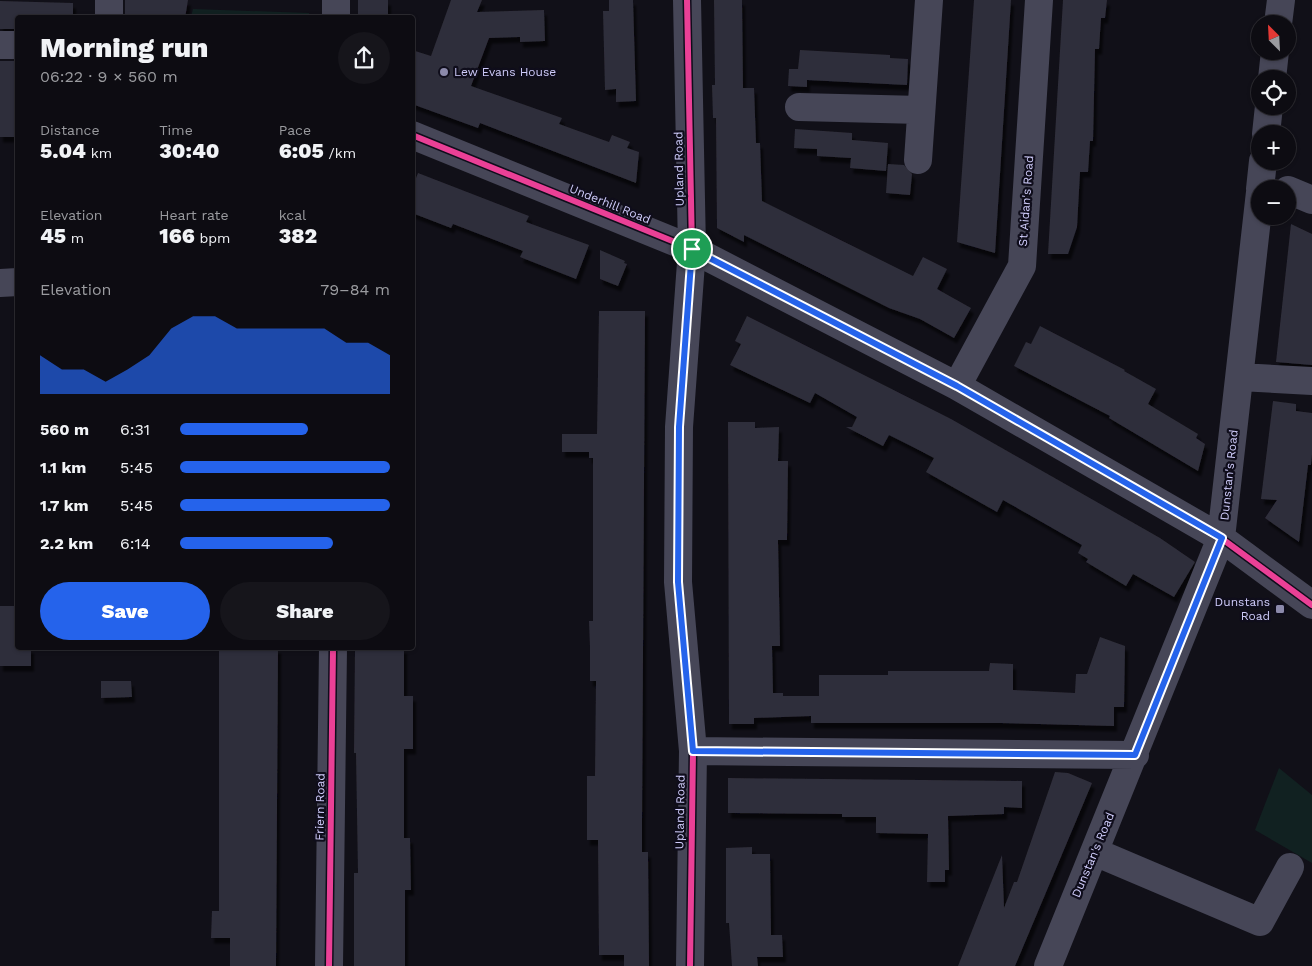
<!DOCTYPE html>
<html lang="en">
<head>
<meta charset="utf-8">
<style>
	:root { --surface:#0d0c12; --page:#16151b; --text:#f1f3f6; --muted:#9a9b9f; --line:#2d2c32; --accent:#2563eb }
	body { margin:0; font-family:"Work Sans",sans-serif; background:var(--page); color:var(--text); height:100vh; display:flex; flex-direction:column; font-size:19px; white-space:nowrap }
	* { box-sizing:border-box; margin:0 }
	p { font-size:16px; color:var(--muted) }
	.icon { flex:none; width:28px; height:28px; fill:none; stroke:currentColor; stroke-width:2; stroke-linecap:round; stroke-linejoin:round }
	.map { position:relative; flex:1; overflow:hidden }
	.sheet { position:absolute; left:15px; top:15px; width:400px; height:635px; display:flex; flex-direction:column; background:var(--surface); border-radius:5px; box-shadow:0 1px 4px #0004,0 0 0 1px var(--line) }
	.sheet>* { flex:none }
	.needle { width:32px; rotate:336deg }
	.buttons { position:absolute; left:1251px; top:15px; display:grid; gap:10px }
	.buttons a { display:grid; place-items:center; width:45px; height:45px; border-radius:50%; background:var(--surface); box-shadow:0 1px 4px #0004,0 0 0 1px var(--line); font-size:25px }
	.pin { position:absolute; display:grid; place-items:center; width:42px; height:42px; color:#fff; margin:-21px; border:2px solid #fff; border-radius:50%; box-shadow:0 1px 5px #0007 }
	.round { display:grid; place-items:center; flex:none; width:52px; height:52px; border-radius:26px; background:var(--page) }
	.head { display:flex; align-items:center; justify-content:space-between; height:85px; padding:0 25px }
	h1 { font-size:28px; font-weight:800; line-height:38px }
	.figures { display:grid; grid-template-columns:repeat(3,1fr); gap:8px; height:85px; padding:5px 25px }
	.figures div { display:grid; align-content:center }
	.figures b { font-size:21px; font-weight:800 }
	.figures small { font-size:14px; font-weight:400 }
	.figures p { font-size:14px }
	.chart { height:140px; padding:10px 25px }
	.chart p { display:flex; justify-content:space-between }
	.chart svg { width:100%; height:90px; margin-top:5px; fill:var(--accent); opacity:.7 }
	.primary-button { display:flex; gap:10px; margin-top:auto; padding:10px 25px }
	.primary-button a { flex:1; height:58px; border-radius:30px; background:var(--accent); color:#fff; font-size:20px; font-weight:800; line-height:58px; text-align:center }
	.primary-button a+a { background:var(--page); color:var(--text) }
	ul { padding:0 25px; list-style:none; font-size:16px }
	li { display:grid; grid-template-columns:80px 60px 1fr; align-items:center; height:38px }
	li i { height:12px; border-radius:6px; background:var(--accent) }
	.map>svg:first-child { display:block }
	.green { fill:#112121 }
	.building { fill:#2f2e3a; filter:url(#shadow) }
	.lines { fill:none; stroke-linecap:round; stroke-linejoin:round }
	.minor { stroke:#464657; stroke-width:28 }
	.cycleway-casing { stroke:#0f0d1b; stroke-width:9 }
	.cycleway { stroke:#ea4096; stroke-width:6 }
	.route-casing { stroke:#fff; stroke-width:10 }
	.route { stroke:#2563eb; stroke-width:6 }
	.poi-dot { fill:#8c8aab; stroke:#0f0d1b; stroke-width:2 }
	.labels { text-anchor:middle; stroke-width:4.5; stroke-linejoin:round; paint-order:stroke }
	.poi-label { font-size:12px; fill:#cfccfa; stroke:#0f0d1b; text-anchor:start }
	.street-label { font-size:12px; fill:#cfccfa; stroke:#0f0d1b }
</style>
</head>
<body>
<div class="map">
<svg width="1312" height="966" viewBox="0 0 1312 966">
	<defs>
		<filter id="shadow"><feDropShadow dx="3" dy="5.5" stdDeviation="1" flood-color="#0009"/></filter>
	</defs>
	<rect width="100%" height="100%" fill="#111018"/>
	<path class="green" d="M193,9L309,13V18L191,17Z
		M1279,768L1312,795V863L1255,830Z"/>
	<path class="building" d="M125,0H188L185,18H125Z
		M358,0H388V18H358Z
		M451,0H482L477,12L544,10L545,41L520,42V37L489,38L471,86L562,118L559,124L609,142L612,135L630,142L627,148L639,152L636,183L480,123L478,128L412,104V50L431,56Z
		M609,0H633L636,101L616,102V89L605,90L603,11H609Z
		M714,0H742L743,88H754L756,143H760L762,201L913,276L923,257L947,269L937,289L971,308L954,338L920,319L889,308L744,235V242L717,228L716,118H713L712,85H715Z
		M974,0H1011L995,253L957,242Z
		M1063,0H1107L1105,18H1101L1099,49H1095L1093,141H1090L1088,172H1080L1077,227L1068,254H1048Z
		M0,1L73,3V18H18V29H0Z
		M800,50L890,55V58L908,59L907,85L807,80V87L788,86L789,69H798Z
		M0,61H18V137H0Z
		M795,129L852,133V140L888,143L886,171L850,168L851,158L817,156V149L794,148Z
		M888,164L904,165L912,174L910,195L886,193Z
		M418,173L529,216L526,222L589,245L576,279L520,257L523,251L453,224L451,228L412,213V188Z
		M1291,224L1312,234V365L1276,362Z
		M600,250L625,261L624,263L627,264L618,286L600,279Z
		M599,311H645L642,827V852H648L649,966H624V955H599L598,840H587V776H595L596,681H590V647L589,621H593V458H589V452H562V434H597Z
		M747,316L951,419L1160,538L1195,562L1174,597L1133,574L1126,586L1086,562L1088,559L1078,553L1082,545L1033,517L1003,500L997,512L926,472L934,458L911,446L889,435L883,446L846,427H852L857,417L815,393L810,403L730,365L741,344L735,341Z
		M1040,326L1125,370L1124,371L1156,389L1148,404L1198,434L1196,438L1205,444L1198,471L1109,418L1110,416L1014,366L1026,342L1031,344Z
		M1273,401L1296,404V411L1312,413V454L1311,465H1308L1299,542L1265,518L1277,500L1261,499Z
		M728,422H755V428L779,427L778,461H788L787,540H778L780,646H772L773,693H783V696H819V675H888V671H989L990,663L1013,664V690L1075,693L1076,674H1087L1100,637L1125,646L1124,707H1114V726L1000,723H811V716L754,718V724H729Z
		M0,606H18V648H31V666H0Z
		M219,648H278L276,966H230V938H211L212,911H219Z
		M355,648H404V696H413V749H404V838H410L411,890H405V966H354V873H358L356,753H354Z
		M101,681H131L132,697L101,698Z
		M1055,772L1068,773L1092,783L1015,966H958L1002,855L1004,908L1014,882H1017Z
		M728,778L1022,781V808L1004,807V814L948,816L949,870H945V882H927L928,834L876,833V817H842V814L728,813Z
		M752,847V854H770L771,935H782L783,957H757L758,966H732L729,923H726V848Z"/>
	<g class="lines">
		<path class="minor" d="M109,0V18
			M336,0V18
			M687,0L692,249L679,427L678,582L693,751L690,966
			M1278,24L1281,0
			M0,45H18
			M1272,79L1275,51
			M799,107L921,110
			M1266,134L1269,106
			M412,135L692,249L957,386L1221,538L1312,605
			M918,160L929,0
			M1260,189L1263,161
			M1288,190L1312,200
			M0,283L18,282
			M1240,377L1312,381
			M957,386L1022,266L1039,0
			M693,751L1135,755
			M1095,852L1260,922L1290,867
			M329,966L333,648
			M1048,966L1221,538L1260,192"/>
		<defs>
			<path id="cycleway" d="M687,0L692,249L679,427L678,582L693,751L690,966
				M412,135L692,249L957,386L1221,538L1312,605
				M329,966L333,648"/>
		</defs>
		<use href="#cycleway" class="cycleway-casing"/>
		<use href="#cycleway" class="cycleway"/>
	</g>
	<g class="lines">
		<defs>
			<path id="route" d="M692,249L957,386L1222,538L1135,755L693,751L678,582L679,427Z"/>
		</defs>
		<use href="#route" class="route-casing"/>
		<use href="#route" class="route"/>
	</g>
	<g class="poi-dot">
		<circle cx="444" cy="72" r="5"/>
		<rect x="1275" y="604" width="10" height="10" rx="2.5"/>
	</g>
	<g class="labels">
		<g class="poi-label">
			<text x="454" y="76">Lew Evans House</text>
			<text x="1270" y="606" text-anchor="end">Dunstans<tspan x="1270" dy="14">Road</tspan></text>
		</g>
		<g class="street-label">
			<text transform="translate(679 169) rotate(-91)" y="4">Upland Road</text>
			<text transform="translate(1026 201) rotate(-86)" y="4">St Aidan's Road</text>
			<text transform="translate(610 204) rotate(22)" y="4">Underhill Road</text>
			<text transform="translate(1229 475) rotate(-84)" y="4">Dunstan's Road</text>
			<text transform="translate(320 807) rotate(-89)" y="4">Friern Road</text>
			<text transform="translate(680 812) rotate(-89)" y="4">Upland Road</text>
			<text transform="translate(1093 855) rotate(-67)" y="4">Dunstan's Road</text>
		</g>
	</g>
</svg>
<div class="buttons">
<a><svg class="needle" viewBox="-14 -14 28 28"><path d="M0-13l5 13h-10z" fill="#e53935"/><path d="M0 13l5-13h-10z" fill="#9a9b9f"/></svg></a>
<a><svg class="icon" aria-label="locate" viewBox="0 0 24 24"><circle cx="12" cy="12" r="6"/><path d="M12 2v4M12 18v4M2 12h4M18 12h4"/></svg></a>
<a>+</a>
<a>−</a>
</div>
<div class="pin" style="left:692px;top:249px;background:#1e9e55"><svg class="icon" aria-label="arrive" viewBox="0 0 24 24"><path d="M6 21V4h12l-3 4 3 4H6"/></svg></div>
<section class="sheet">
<div class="head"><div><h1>Morning run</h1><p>06:22 · 9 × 560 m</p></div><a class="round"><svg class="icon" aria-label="share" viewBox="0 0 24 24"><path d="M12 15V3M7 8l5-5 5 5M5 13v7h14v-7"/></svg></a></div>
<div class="figures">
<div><p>Distance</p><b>5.04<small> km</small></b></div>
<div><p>Time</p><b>30:40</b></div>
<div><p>Pace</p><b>6:05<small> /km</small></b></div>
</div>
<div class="figures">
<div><p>Elevation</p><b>45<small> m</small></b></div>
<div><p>Heart rate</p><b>166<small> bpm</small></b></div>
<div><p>kcal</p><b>382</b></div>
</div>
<div class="chart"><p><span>Elevation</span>79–84 m</p>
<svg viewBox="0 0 160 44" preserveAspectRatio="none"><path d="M0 44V25L10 32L20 32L30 38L40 32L50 25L60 12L70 6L80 6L90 12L100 12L110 12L120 12L130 12L140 19L150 19L160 25V44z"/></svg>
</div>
<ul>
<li><b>560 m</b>6:31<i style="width:61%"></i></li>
<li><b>1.1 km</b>5:45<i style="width:100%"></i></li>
<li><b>1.7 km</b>5:45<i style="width:100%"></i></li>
<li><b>2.2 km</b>6:14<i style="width:73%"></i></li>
</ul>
<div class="primary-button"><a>Save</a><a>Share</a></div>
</section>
</div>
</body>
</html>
